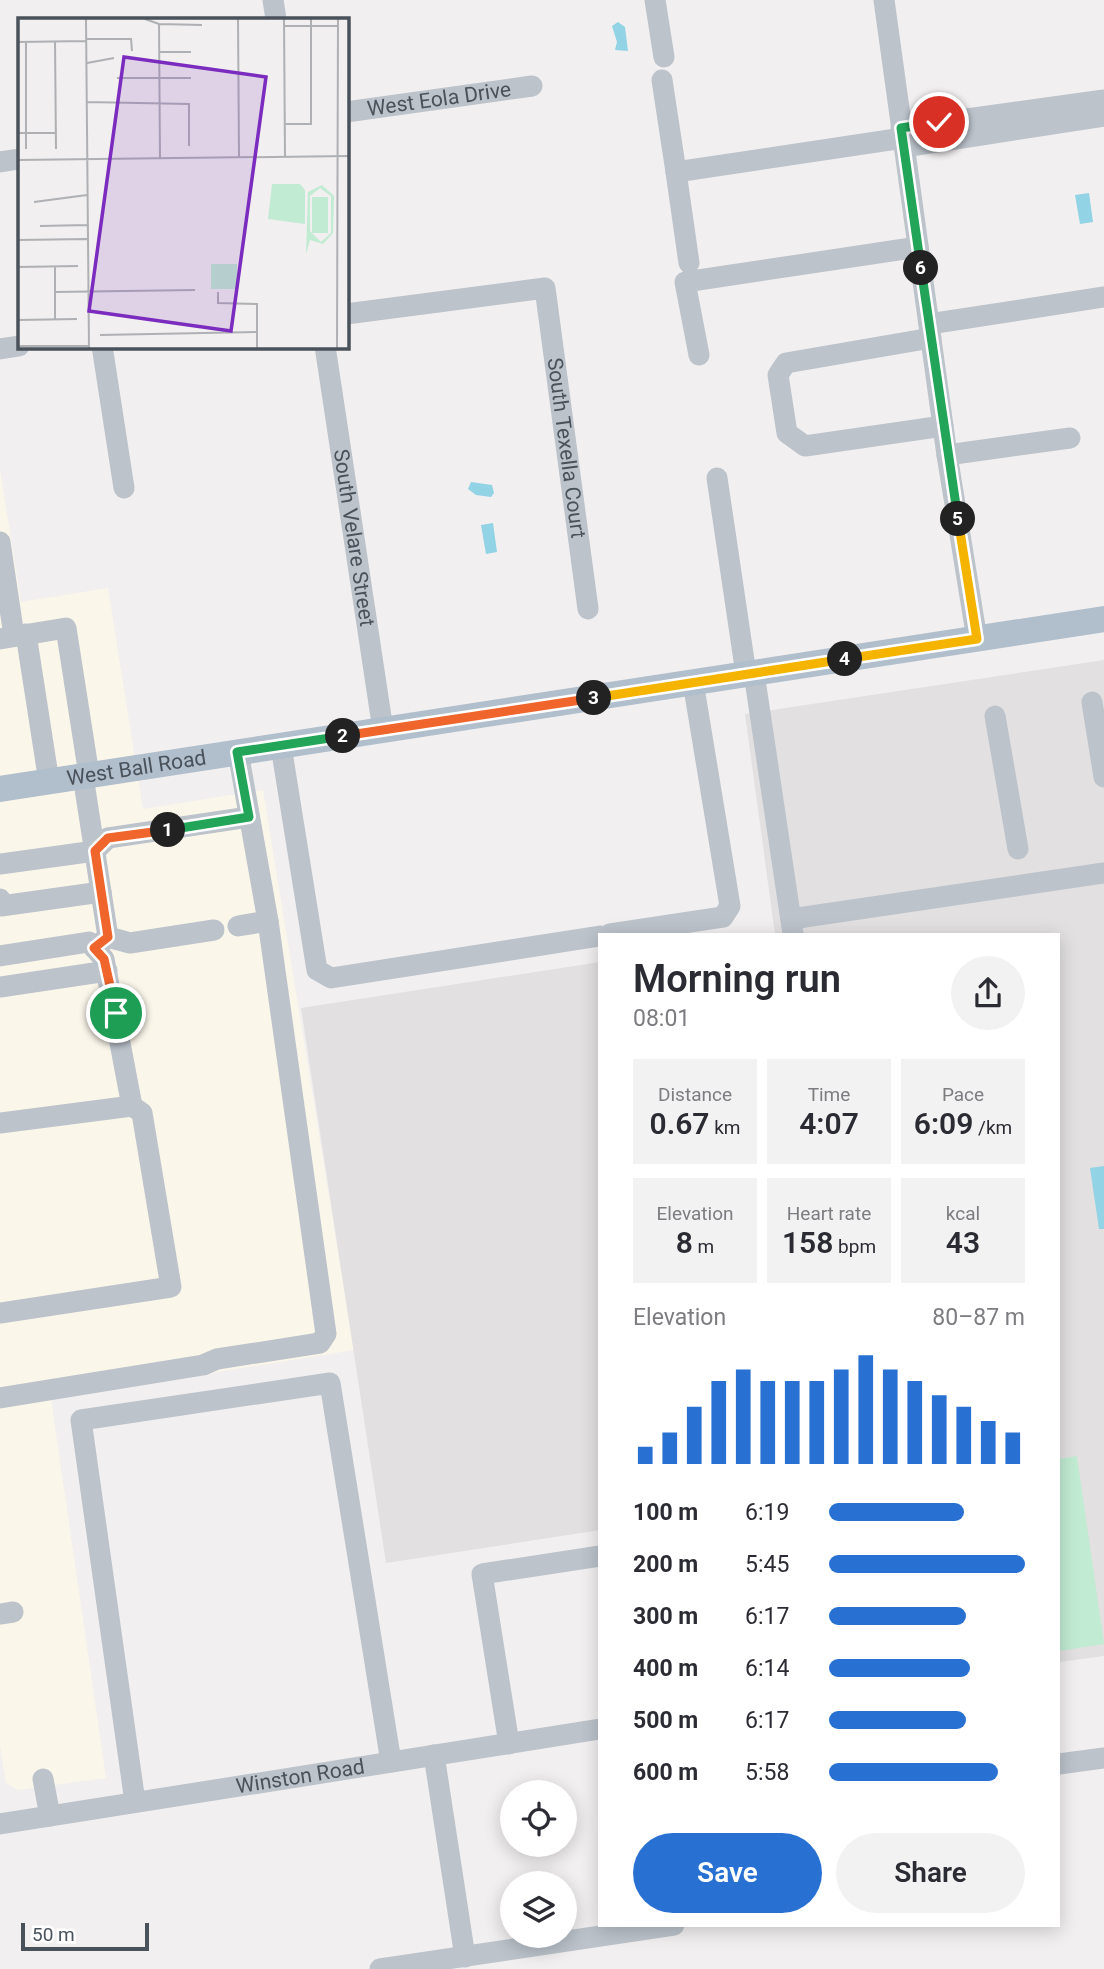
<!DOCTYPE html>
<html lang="en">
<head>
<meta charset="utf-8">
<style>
	:root { --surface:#fff; --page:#f2f2f3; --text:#2b2b33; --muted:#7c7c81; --accent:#2871d3 }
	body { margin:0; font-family:Roboto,sans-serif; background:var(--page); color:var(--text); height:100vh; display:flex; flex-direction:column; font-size:26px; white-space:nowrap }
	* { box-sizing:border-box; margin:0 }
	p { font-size:23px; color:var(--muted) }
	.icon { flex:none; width:38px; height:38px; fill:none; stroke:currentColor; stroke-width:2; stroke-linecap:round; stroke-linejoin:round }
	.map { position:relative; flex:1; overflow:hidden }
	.details { position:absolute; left:598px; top:933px; width:462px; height:994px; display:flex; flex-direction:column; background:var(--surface); border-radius:0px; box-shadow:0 4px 18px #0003 }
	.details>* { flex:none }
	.controls { position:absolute; left:500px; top:1780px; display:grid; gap:14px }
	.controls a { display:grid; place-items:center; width:77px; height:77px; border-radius:50%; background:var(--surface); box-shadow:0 4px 18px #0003; font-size:35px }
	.scale { position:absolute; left:21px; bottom:18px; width:128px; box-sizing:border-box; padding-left:7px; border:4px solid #49525b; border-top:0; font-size:19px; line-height:24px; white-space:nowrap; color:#49525b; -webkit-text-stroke:5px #fff; paint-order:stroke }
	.pin { position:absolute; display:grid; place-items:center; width:60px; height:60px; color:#fff; margin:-30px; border:4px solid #fff; border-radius:50%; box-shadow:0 2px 7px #0007 }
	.km { position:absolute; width:35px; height:35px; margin:-18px; border-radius:50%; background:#222; color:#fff; font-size:19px; line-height:35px; text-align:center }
	.round { display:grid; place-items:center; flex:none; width:74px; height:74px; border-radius:37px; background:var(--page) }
	.headline { display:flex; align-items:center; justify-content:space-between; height:119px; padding:0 35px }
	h1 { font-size:38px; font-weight:600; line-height:52px }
	.metrics { display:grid; grid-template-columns:repeat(3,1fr); gap:10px; height:119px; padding:7px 35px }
	.metrics div { display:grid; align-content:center; border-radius:0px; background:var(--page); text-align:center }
	.metrics b { font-size:30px; font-weight:600 }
	.metrics small { font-size:19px; font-weight:400 }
	.metrics p { font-size:19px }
	.chart { height:196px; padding:14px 35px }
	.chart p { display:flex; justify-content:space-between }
	.chart svg { width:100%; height:126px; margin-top:7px; stroke:var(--accent); stroke-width:6 }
	.action { display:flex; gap:14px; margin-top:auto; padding:14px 35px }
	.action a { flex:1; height:80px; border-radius:42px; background:var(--accent); color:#fff; font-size:28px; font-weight:600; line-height:80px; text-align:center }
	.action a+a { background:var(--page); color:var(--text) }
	ul { padding:0 35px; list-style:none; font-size:23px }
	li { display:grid; grid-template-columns:112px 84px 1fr; align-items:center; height:52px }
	li i { height:18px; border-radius:9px; background:var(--accent) }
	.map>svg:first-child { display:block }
	.commercial { fill:#fbf6ea }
	.education { fill:#e2e0e0 }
	.green { fill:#c1ebd2 }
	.water { fill:#92d3e5 }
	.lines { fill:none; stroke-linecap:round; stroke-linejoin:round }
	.minor { stroke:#bcc3cb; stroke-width:21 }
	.major { stroke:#b1becc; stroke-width:26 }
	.split-1-casing { stroke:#fff; stroke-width:14 }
	.split-2-casing { stroke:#fff; stroke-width:14 }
	.split-3-casing { stroke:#fff; stroke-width:14 }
	.split-4-casing { stroke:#fff; stroke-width:14 }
	.split-5-casing { stroke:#fff; stroke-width:14 }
	.split-6-casing { stroke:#fff; stroke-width:14 }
	.split-7-casing { stroke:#fff; stroke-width:14 }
	.split-1 { stroke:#f0652b; stroke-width:9 }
	.split-2 { stroke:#22a559; stroke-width:9 }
	.split-3 { stroke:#f0652b; stroke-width:9 }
	.split-4 { stroke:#f5b400; stroke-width:9 }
	.split-5 { stroke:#f5b400; stroke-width:9 }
	.split-6 { stroke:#22a559; stroke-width:9 }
	.split-7 { stroke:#22a559; stroke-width:9 }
	.labels { text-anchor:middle; stroke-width:5; stroke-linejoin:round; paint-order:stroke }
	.street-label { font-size:21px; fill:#49525b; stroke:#fff }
	.inset-road { fill:none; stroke:#aeb0b4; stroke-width:2 }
	.view { fill:#7b2cbf; fill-opacity:0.15; stroke:#7b2cbf; stroke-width:3.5 }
	.inset-edge { fill:none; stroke:#49525b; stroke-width:3.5 }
</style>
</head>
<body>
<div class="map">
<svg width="1104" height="1969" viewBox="0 0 1104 1969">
	<rect width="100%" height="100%" fill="#f1efef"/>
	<path class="commercial" d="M0,470L21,602L108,588L143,809L263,790L354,1350L51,1399L106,1778L18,1790L6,1783L0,1746Z"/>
	<path class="education" d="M1104,660V1656L1059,1662V934H775L745,714Z
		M600,962V1530L386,1563L301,1008Z"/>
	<path class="green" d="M1077,1456L1104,1644L1059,1651V1459Z"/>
	<path class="water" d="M618,22L625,27L628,51L615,50L617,42L612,26Z
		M1089,193L1093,222L1080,224L1075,195Z
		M471,482L492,485L494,493L491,497L476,495L468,489Z
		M493,523L497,552L486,554L481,525Z
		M1104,1166V1229H1099L1090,1168Z"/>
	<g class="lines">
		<g class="minor">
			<path d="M273,0L276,19"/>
			<path d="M655,0L664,57"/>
			<path d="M884,0L947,455L977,639"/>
			<path d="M662,80L676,172L903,138"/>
			<path id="s1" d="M346,112L532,86"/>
			<path d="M901,128L1104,100"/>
			<path d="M904,147L1104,116"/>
			<path d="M0,162L19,159"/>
			<path d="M676,172L689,263"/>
			<path id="s2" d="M346,314L545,288L588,609"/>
			<path d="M929,324L1104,297"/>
			<path d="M931,338L786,363L778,375L787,433L805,446L943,426"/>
			<path d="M102,346L124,488"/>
			<path id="s3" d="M325,346L383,730"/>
			<path d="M0,349L19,346"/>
			<path d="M699,355L685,282L918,247"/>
			<path d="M947,455L1070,438"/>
			<path d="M717,478L746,674"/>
			<path d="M0,542L14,636"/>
			<path d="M26,634L49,782"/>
			<path d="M0,639L66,628L89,775"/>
			<path d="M754,673L793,934"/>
			<path d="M1092,702L1104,777"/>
			<path d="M995,716L1018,849"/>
			<path d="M281,746L317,970L331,978L600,936"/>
			<path d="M83,776L108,937L94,948"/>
			<path d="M0,864L95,851L108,838L249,817"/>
			<path d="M0,899L1,906L101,892"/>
			<path d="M791,919L1104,873"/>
			<path d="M238,926L268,921"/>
			<path d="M610,934L723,917L730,906L693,682"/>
			<path d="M108,937L130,943L214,930"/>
			<path d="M0,956L89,942L104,959L132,1106"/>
			<path d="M0,987L107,971"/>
			<path d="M0,1123L132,1106L142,1113L171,1287L0,1313"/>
			<path d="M0,1398L203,1365L217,1359L320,1343L326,1334L268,921L238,752"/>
			<path d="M0,1614L13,1612"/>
			<path d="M509,1744L482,1574L600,1556"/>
			<path d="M434,1755L465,1957"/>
			<path d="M1059,1764L1104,1758"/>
			<path d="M43,1779L50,1816"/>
			<path d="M135,1802L81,1420L330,1383L391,1762"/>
			<path id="s4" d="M0,1824L600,1729"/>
			<path d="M380,1969L674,1925"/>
		</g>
		<path class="major" id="s5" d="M0,789L1104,619"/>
	</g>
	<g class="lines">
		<defs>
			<path id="split-1" d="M116,1013L104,959L94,948L108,937L95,851L108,838L168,830"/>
			<path id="split-2" d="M168,830L249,817L237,752L343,736"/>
			<path id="split-3" d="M343,736L594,698"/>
			<path id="split-4" d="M594,698L845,659"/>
			<path id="split-5" d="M845,659L977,639L958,519"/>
			<path id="split-6" d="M921,268L958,519"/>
			<path id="split-7" d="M921,268L901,128L939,122"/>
		</defs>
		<use href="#split-1" class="split-1-casing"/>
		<use href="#split-2" class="split-2-casing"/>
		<use href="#split-3" class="split-3-casing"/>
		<use href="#split-4" class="split-4-casing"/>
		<use href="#split-5" class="split-5-casing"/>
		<use href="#split-6" class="split-6-casing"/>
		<use href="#split-7" class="split-7-casing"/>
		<use href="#split-1" class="split-1"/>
		<use href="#split-2" class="split-2"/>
		<use href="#split-3" class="split-3"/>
		<use href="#split-4" class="split-4"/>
		<use href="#split-5" class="split-5"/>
		<use href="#split-6" class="split-6"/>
		<use href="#split-7" class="split-7"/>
	</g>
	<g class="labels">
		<g class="street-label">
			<text dy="7" stroke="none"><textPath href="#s1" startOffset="94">West Eola Drive</textPath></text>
			<text dy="7" stroke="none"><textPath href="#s2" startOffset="362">South Texella Court</textPath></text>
			<text dy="7" stroke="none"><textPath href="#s3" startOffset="194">South Velare Street</textPath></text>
			<text dy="7" stroke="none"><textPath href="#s5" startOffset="138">West Ball Road</textPath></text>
			<text dy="7" stroke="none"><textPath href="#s4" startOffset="304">Winston Road</textPath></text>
		</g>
	</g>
	<g transform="translate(18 18)">
		<rect width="331" height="331" fill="#f1efef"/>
		<path d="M254,166H282L287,172V206L250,201ZM304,167L316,178L315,215L305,226L292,222L288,236L290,174ZM302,170L313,178V215L303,224L292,213V178ZM294,179H310V215H294ZM193,246H219V271H193Z" fill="#c1ebd2" fill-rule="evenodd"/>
		<path class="inset-road" d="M68,1L71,330M127,1L141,6L184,7M220,1L221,139M266,1L267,138M141,6L142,140M267,8H320M68,21H113L114,33M37,23L38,131M0,24L68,23M141,34H173M69,45L96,40M99,60H173M69,84L171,86V128M267,106H293V1M0,115H37M8,131V24M0,142L331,138M16,184L69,177M22,208L69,207M0,222L69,221M37,248V301M0,249L60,248M37,274L177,272M200,274V285L239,286V330M0,302L59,301M82,317L239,314M0,328H71M319,330L320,1"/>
		<path class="view" d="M106,39L248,59L213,313L71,293Z"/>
		<rect width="331" height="331" class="inset-edge"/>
	</g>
</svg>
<div class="controls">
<a><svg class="icon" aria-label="locate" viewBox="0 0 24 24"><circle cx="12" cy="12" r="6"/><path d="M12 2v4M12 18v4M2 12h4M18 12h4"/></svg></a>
<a><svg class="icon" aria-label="layers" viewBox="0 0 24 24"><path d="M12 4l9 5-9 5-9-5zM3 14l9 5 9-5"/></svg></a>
</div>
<div class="scale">50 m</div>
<div class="pin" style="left:116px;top:1013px;background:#1e9e55"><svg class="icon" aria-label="arrive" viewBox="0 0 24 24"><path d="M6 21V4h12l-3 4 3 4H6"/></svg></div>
<div class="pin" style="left:939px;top:122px;background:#d93025"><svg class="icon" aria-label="check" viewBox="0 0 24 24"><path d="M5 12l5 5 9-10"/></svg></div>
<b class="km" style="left:168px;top:830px">1</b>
<b class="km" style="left:343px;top:736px">2</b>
<b class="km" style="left:594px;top:698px">3</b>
<b class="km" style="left:845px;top:659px">4</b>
<b class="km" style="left:958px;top:519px">5</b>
<b class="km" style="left:921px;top:268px">6</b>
<section class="details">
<div class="headline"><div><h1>Morning run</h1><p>08:01</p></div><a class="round"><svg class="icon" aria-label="share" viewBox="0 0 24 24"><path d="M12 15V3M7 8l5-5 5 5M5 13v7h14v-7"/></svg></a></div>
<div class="metrics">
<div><p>Distance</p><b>0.67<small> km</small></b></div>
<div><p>Time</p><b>4:07</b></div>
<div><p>Pace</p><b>6:09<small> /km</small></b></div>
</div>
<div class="metrics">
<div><p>Elevation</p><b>8<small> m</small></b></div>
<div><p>Heart rate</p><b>158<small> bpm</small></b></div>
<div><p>kcal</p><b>43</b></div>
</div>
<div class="chart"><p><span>Elevation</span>80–87 m</p>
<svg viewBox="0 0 160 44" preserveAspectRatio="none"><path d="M5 44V38M15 44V33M25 44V24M35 44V15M45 44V11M55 44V15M65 44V15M75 44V15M85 44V11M95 44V6M105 44V11M115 44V15M125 44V20M135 44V24M145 44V29M155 44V33"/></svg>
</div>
<ul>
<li><b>100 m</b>6:19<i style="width:69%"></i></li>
<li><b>200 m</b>5:45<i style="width:100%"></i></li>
<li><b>300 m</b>6:17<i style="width:70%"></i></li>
<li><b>400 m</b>6:14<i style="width:72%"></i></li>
<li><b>500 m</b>6:17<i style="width:70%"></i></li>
<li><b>600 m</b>5:58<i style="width:86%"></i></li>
</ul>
<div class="action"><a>Save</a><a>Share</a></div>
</section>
</div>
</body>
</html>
